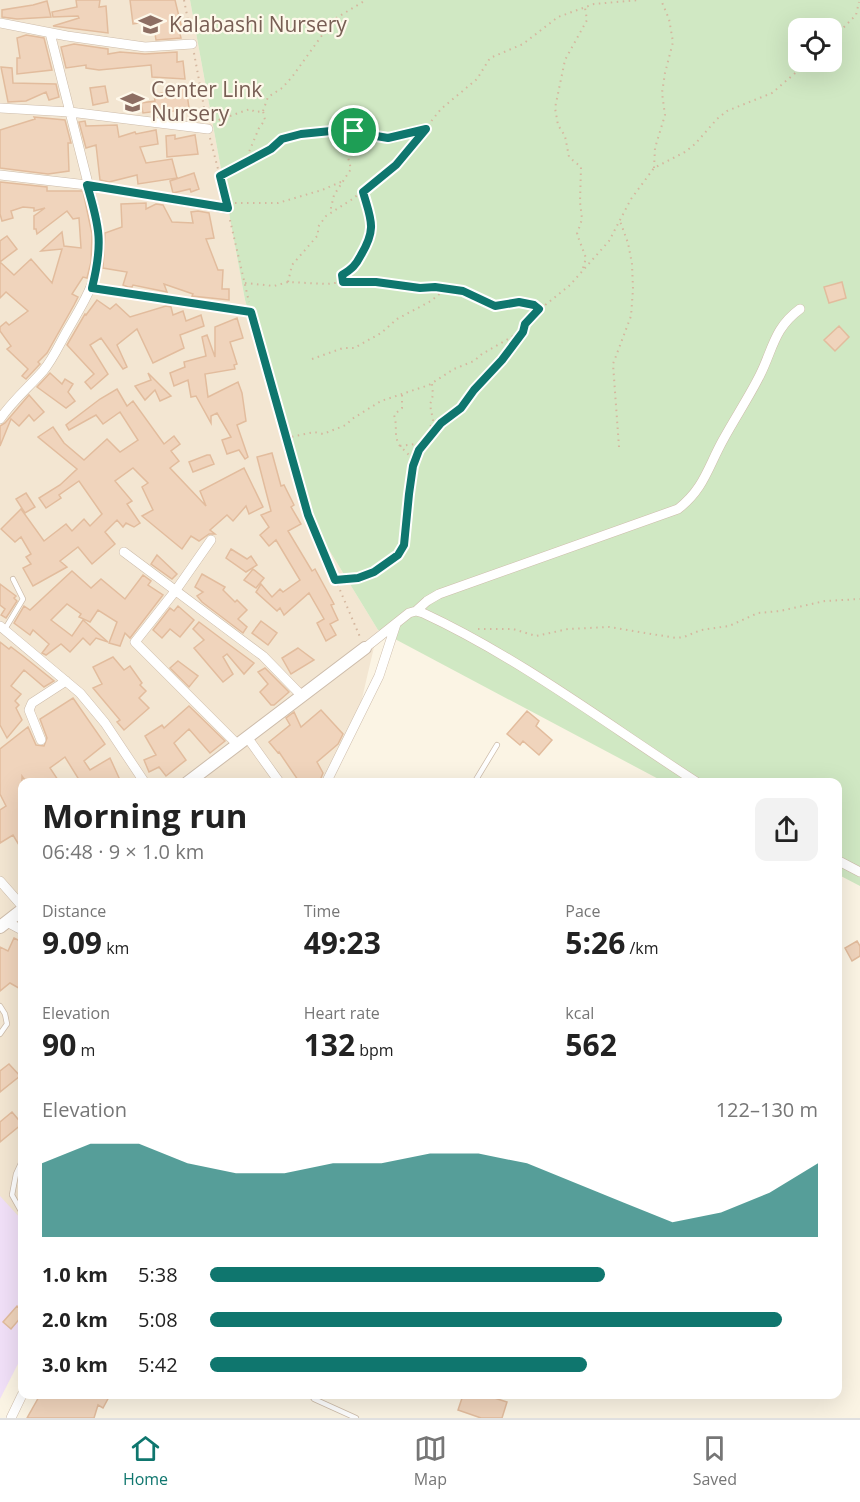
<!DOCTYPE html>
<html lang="en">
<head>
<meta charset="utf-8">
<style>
	:root { --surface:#fff; --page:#f2f2f2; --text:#222; --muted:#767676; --line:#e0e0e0; --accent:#0f766e }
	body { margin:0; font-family:"Open Sans",sans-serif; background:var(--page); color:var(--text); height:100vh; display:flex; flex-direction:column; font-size:22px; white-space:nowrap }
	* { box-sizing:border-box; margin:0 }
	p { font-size:20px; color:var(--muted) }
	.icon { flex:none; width:33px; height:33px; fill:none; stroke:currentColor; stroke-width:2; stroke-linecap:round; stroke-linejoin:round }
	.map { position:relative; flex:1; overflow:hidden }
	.panel { position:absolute; left:18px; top:778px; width:824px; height:621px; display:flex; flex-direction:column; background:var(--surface); border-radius:12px; box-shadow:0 6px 24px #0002 }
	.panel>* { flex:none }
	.tools { position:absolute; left:788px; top:18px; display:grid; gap:12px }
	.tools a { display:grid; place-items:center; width:54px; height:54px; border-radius:12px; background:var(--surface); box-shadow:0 6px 24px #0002; font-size:30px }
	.pin { position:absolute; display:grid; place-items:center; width:51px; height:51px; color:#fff; margin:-26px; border:3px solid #fff; border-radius:50%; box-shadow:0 2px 6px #0007 }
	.round { display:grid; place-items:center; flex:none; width:63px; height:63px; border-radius:12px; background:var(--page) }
	.overview { display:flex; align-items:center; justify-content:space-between; height:102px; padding:0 24px }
	h1 { font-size:33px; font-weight:700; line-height:45px }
	.stats { display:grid; grid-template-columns:repeat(3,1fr); gap:9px; height:102px; padding:6px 24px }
	.stats div { display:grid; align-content:center }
	.stats b { font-size:30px; font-weight:700 }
	.stats small { font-size:16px; font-weight:400 }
	.stats p { font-size:16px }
	.chart { height:168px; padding:12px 24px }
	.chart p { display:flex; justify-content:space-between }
	.chart svg { width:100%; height:108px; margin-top:6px; fill:var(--accent); opacity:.7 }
	ul { padding:0 24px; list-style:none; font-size:20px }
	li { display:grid; grid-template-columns:96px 72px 1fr; align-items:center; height:45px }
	li i { height:15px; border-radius:8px; background:var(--accent) }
	.menu { display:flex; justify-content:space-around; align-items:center; height:84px; border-top:2px solid var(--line); background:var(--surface); font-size:16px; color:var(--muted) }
	.menu a { display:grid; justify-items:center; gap:3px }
	.menu .current { color:var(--accent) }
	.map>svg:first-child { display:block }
	.residential { fill:#f3e6d2 }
	.education { fill:#f1e0f8 }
	.green { fill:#d0e8c3; fill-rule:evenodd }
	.building { fill:#f0d4bc; stroke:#e2bc9d; stroke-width:1.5 }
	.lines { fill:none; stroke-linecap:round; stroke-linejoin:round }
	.service-casing { stroke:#cdbcaa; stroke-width:6 }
	.minor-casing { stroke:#cdbcaa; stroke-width:10 }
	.tertiary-casing { stroke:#cdbcaa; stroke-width:14 }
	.path { stroke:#d5b79f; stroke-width:2; stroke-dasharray:1.5 4.5; stroke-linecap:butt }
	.service { stroke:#fff; stroke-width:4.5 }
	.minor { stroke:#fff; stroke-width:9 }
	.tertiary { stroke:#fff; stroke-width:12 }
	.route-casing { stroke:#fff; stroke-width:12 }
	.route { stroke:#0f766e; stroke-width:8 }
	.labels { text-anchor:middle; stroke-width:4.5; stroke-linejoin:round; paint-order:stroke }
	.education-label { font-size:21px; fill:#785e54; stroke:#fef8ea; text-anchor:start }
</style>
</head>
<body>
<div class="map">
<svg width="860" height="1418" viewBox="0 0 860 1418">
	<rect width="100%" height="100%" fill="#fbf4e4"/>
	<path class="residential" d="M0,0H190L245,300L315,527L378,630L353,737L330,783H22V1222L0,1199Z"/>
	<path class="education" d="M0,1196L22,1220V1356L0,1399Z"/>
	<path class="green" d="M190,0H860V886L837,874V783H666L378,630L315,527L245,300ZM798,28H831V62H798Z"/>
	<path class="building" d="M76,0H100L99,7L106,6L108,33L53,26L79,18L78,16L53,17L52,12L77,7Z
		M130,0H175L182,29L179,30L181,38L156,40L153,21L133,24Z
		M47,1L51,17L17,19L2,17V10L33,5Z
		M26,35L44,38L52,70L17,74V58H20L17,38Z
		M74,44L108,49V54L120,52L145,54L177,52V62L183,61L185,79L152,77L151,65L99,70L86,68V65L66,68L61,47Z
		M1,67L12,68L13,83L56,84L59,97L49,100L46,92L26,101L8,102Z
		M105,86L108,102L93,105L90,88Z
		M186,87L189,108L158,114V111L143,113L141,103L155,101L154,95Z
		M34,117L65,120L71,143H68L69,171L48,174L0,168V130L35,119Z
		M85,121L86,126L117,125L119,137L135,132L136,134L156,130L158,144L140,147L146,163L172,159L177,178L138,184L137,175L109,182L100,180L96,145L86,148L79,122Z
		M175,135V139L195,135L198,154L167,157L166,136Z
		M194,173L199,189L191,192L190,189L173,193L170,181Z
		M0,182L47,187V191H83L92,234L91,262L87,278L83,277L72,294L78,297L74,305L47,353L38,362L40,364L26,379L22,376L28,369L7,349L11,346L0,331V327L6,322L9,325L28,311L6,292L0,298V241L7,236L17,249L0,262L14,275L31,259L52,283L62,249L41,251L62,232L64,246L81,248L79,218L73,219L67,211L37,234L36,229H34V216L45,208L34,211V208L23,207L11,211L13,218L2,221L0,214Z
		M146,203V209L156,204L163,205L172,222L193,223L191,212L198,211L209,213L214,238L206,239L218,270H223L222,289H229V300L192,296L193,294L164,284L167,292L133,285L132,287H128L123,285L127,272L103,268L105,233L122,227L121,204Z
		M842,282L846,298L829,303L824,287Z
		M97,300L110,309L116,304L130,317L166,306L171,307L173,315L183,311L186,321L201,315L204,326L180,335L184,348L153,363L137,329L117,345L127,367L123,369L101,338L90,345L108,374L91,389L85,382L94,374L67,345L85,314L86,315Z
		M237,318L243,338L230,342L237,364L234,365L235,369L205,374L208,397L238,382L242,393L246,421L237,425L248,457L245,459L239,450L227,454L222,440L231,437L217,413L211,416V423L196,396L191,397L188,380L174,386L170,373L185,367L184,362L206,356L202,337L207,335L215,357V327Z
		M839,326L849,337L835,351L824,340Z
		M50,373L62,384L65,379L73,384L68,392L75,401L66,408L37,387Z
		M148,373L171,396L160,401L155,390L145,400L135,386L151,380Z
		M117,389L127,406L133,401L164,444L174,436L180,444L171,451L179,461L170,468L206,506L200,491L244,468L263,507L249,514L246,506L233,521L227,515L210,530L215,534H209L199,541L191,536L182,549L142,516L153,510L142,487L148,483L133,468L115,481L132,501L127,504L140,523L134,527L126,523L123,527L117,520L105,532L115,544L92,564L78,547L60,561L67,567L33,586L23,568L31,564L26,557L31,554L21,537L15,542L1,529L21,509L44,541L66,524L72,531L84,519L90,526L102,514L79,481L59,495L61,498L46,508L39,498L60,485L77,469L38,437L53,427L64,443L84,460L107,439L120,452L138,440L120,412L103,424L96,415L69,430L66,425L100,399Z
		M29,395L44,412L34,421L29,415L19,426L11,419L0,446V426L5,423Z
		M272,453L281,486L284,485L294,505L291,507L301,524L288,531L312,571L315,569L334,604L331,605L338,620L330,624L336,635L326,641L317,623L324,619L309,593L284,615L280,608L277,611L256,592L261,584L272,597L280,589L283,592L300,580L276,540L269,546L260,535L269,527L261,515L271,511L257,457Z
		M207,455H210L214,464L193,472L189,462Z
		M26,493L35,507L25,513L16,499Z
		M231,549L247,559L251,556L257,565L246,572L226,558Z
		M157,555L177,574L172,579L151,564Z
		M253,569L264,578L256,588L244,580Z
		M72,571L91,588L101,579L125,599L143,575L151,581L148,585L163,595L130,638L125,633L120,646L109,643L117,622L98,610L90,622L79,617L81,614L67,604L51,620L72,636L83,620L108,642L96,638L90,645L83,638L70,652L61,644L46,655L42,653L49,644L33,630L30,635L14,623L24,606L30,610Z
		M202,574L225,587L223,590L235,602L237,600L247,610L238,619L247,627L243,633L202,602L197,596L203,592L195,587Z
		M0,584L16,596L14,598L17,601L6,618L1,615L5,609L0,605Z
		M178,606L194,620L180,637L170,629L162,638L153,630L170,608L174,611Z
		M261,621L277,633L268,645L252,633Z
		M199,622L227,643L254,663L244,674L227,654L223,657L233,674L223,682L194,648L204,640L193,629Z
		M0,642L9,649L11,647L23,656L54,681L44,687L24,670L11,686L21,694L15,701L19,705L16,708L22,720L7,738L0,725Z
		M298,648L314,660L291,674L282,658Z
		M113,657L124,670L130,666L142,683L140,685L146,691L139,698L149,708L124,730L117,722L120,720L93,688L102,684L93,667Z
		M178,661L198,676L189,687L170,668Z
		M265,668L289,692L274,705H271L260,692L268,684L258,672Z
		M73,698L105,744L84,761L90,770L110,758L120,780L113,783H81L65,757L50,768L60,783H27L22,776V850L13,835L0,843V810L6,806L0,794V749L28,727L36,745L44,746L47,738L40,719Z
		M189,706L225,741L210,753L189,729L174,743L186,760L166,776L159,767L149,772L144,760L156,755L145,736L162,725L164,728Z
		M321,710L343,734L338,744L317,762L323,773L319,783H300L279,752L278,753L269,742L290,725L286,718L294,712L301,727Z
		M527,711L539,721L536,726L552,740L539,755L523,741L520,745L507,734Z
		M14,938L22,942V990L10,983L0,991V947L8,951Z
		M857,941L860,946V956L852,961L845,948Z
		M9,1064L20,1076L0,1092V1071Z
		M12,1112L22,1124L0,1142V1122Z
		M17,1306L22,1311V1316L11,1329L3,1322Z
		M40,1395H110L103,1408L98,1405L94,1418H27Z
		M463,1395H485L507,1402L502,1418H481L458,1410Z"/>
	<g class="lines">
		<defs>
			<path id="service" d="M5,629L23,599L13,579
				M474,783L497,745
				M0,1006L5,1014L7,1024L0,1034
				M22,1161L16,1174L12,1195L22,1213
				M311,1395L314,1399L356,1418"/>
			<path id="minor" d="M0,23L67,36L145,47L192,44
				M0,108L70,112L208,129
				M0,175L87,185L228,209
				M92,288L251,312
				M0,419C13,400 29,387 43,371C53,359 59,345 67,331C92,288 106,267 96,215L50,33
				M211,540L176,590L135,642L237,744
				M124,552L263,656L301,695
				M416,611L427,601L439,594L678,509C704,489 708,467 723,440C735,418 749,397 760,375C773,349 774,328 800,309
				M0,626L80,693L105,723L145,783
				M365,648L409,613L416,611L423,613C520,658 608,725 698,783
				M247,737L280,783
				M41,740L29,710L32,703L66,681
				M326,783L379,676L396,624
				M837,860L860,872
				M0,881L22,906
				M7,922L22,930
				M11,1418L22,1395"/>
			<path id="tertiary" d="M187,783L365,648
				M0,927L22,910"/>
		</defs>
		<use href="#service" class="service-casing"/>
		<use href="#minor" class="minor-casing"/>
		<use href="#tertiary" class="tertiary-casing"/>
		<path class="path" d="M184,0L191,35
			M831,40L856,15L859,2
			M194,53L206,118
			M263,111L268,97L282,88L292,77L333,20L366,0
			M213,122L250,109L255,112L263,111L265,120L259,128L244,164
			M341,130L388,138L424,129
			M210,138L226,200
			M654,168L655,148L665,115L662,93L665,73L673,42L669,19L661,0
			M220,176L271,149L283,139L301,134L341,130L351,169L334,195L330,212
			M235,203H278L322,190L343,181
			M230,220L249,302
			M583,268L586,258L577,234L582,219L580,202L581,167L569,157L565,136L558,125L555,108L565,60L587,20L585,8
			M288,282L292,265L318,235V227L326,216L351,200L396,165L441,109L477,79L490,58L523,44L558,17L594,4L639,0
			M343,282L342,275C352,269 356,265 361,255C377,228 371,220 363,192
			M245,283L274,286L288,282L327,284L343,282H376L420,288L435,287L463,291L495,306L520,302L534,305L539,310
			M254,322L308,515L360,637
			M312,359L343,348H354L381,333L397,319L431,301L444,290
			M286,438L314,432L323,434L346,425L352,419L381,401L429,385L454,369L474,361L482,354L515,335L523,326
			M400,446C393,436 398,426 394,415L402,408V394
			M619,447L613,364L631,316L633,289L632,264L628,243L620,221
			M413,465L412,458L400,446L424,443L433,420L430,405L433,395L432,384
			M335,580L358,578L374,572L398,555L404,545L409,494L413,466L419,450L441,423L461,408L474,390L502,360L523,332L525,324L539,310L570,285L609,241L631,199L654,168L685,152L695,144L717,119L727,111L772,93L808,62
			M478,629H513L536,636L568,629L609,627L676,638L684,637L701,630L729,626L758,613L780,611L825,601L860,599"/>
		<use href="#service" class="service"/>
		<use href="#minor" class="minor"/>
		<use href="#tertiary" class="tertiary"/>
	</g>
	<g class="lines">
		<defs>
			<path id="route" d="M426,129L396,165L363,192C371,220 377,228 361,255C356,265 352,269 342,275L343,282H376L420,288L435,287L463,291L495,306L519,302L534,305L539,309L525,324L523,332L502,360L474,390L461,408L441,423L419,450L413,466L409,494L404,545L398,555L374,572L358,578L335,580L308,515L251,312L92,288C103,244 100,228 87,185L228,208L220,176L271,149L282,139L301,134L341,130L388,138Z"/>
		</defs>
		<use href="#route" class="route-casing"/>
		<use href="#route" class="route"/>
	</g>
	<defs>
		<symbol id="school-bare" viewBox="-9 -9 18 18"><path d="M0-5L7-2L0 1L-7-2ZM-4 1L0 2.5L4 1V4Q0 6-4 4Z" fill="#8d6e63" stroke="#fef8ea" stroke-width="2.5" paint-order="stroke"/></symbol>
	</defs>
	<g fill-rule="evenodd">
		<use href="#school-bare" x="134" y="8" width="33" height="33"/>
		<use href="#school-bare" x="116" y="86" width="33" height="33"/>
	</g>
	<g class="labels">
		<g class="education-label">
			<text x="169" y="32">Kalabashi Nursery</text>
			<text x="151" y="97">Center Link<tspan x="151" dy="24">Nursery</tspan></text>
		</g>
	</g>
</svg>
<div class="tools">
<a><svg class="icon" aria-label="locate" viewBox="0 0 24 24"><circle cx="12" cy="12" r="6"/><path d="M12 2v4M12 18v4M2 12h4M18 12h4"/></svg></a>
</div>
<div class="pin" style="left:354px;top:131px;background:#1e9e55"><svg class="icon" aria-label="arrive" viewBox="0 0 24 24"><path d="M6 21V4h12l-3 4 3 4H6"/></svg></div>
<section class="panel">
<div class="overview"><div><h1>Morning run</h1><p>06:48 · 9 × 1.0 km</p></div><a class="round"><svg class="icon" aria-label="share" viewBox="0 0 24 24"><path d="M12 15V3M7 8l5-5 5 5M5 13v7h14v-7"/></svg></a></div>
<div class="stats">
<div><p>Distance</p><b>9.09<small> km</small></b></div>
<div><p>Time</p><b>49:23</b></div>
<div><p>Pace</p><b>5:26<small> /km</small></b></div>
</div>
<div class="stats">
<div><p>Elevation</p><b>90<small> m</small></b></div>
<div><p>Heart rate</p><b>132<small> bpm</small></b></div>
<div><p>kcal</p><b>562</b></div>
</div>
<div class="chart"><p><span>Elevation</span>122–130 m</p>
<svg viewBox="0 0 160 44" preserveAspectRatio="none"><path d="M0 44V14L10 6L20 6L30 14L40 18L50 18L60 14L70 14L80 10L90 10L100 14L110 22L120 30L130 38L140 34L150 26L160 14V44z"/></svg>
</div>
<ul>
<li><b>1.0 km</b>5:38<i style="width:65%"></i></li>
<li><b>2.0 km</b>5:08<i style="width:94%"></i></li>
<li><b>3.0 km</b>5:42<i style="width:62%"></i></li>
</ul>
</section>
</div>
<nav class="menu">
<a class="current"><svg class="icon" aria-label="home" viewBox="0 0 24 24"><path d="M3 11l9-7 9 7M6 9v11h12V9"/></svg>Home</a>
<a><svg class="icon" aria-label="map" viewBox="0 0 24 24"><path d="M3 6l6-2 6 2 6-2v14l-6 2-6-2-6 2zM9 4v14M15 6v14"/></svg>Map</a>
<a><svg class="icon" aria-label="saved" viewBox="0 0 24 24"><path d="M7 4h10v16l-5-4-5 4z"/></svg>Saved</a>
</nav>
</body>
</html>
